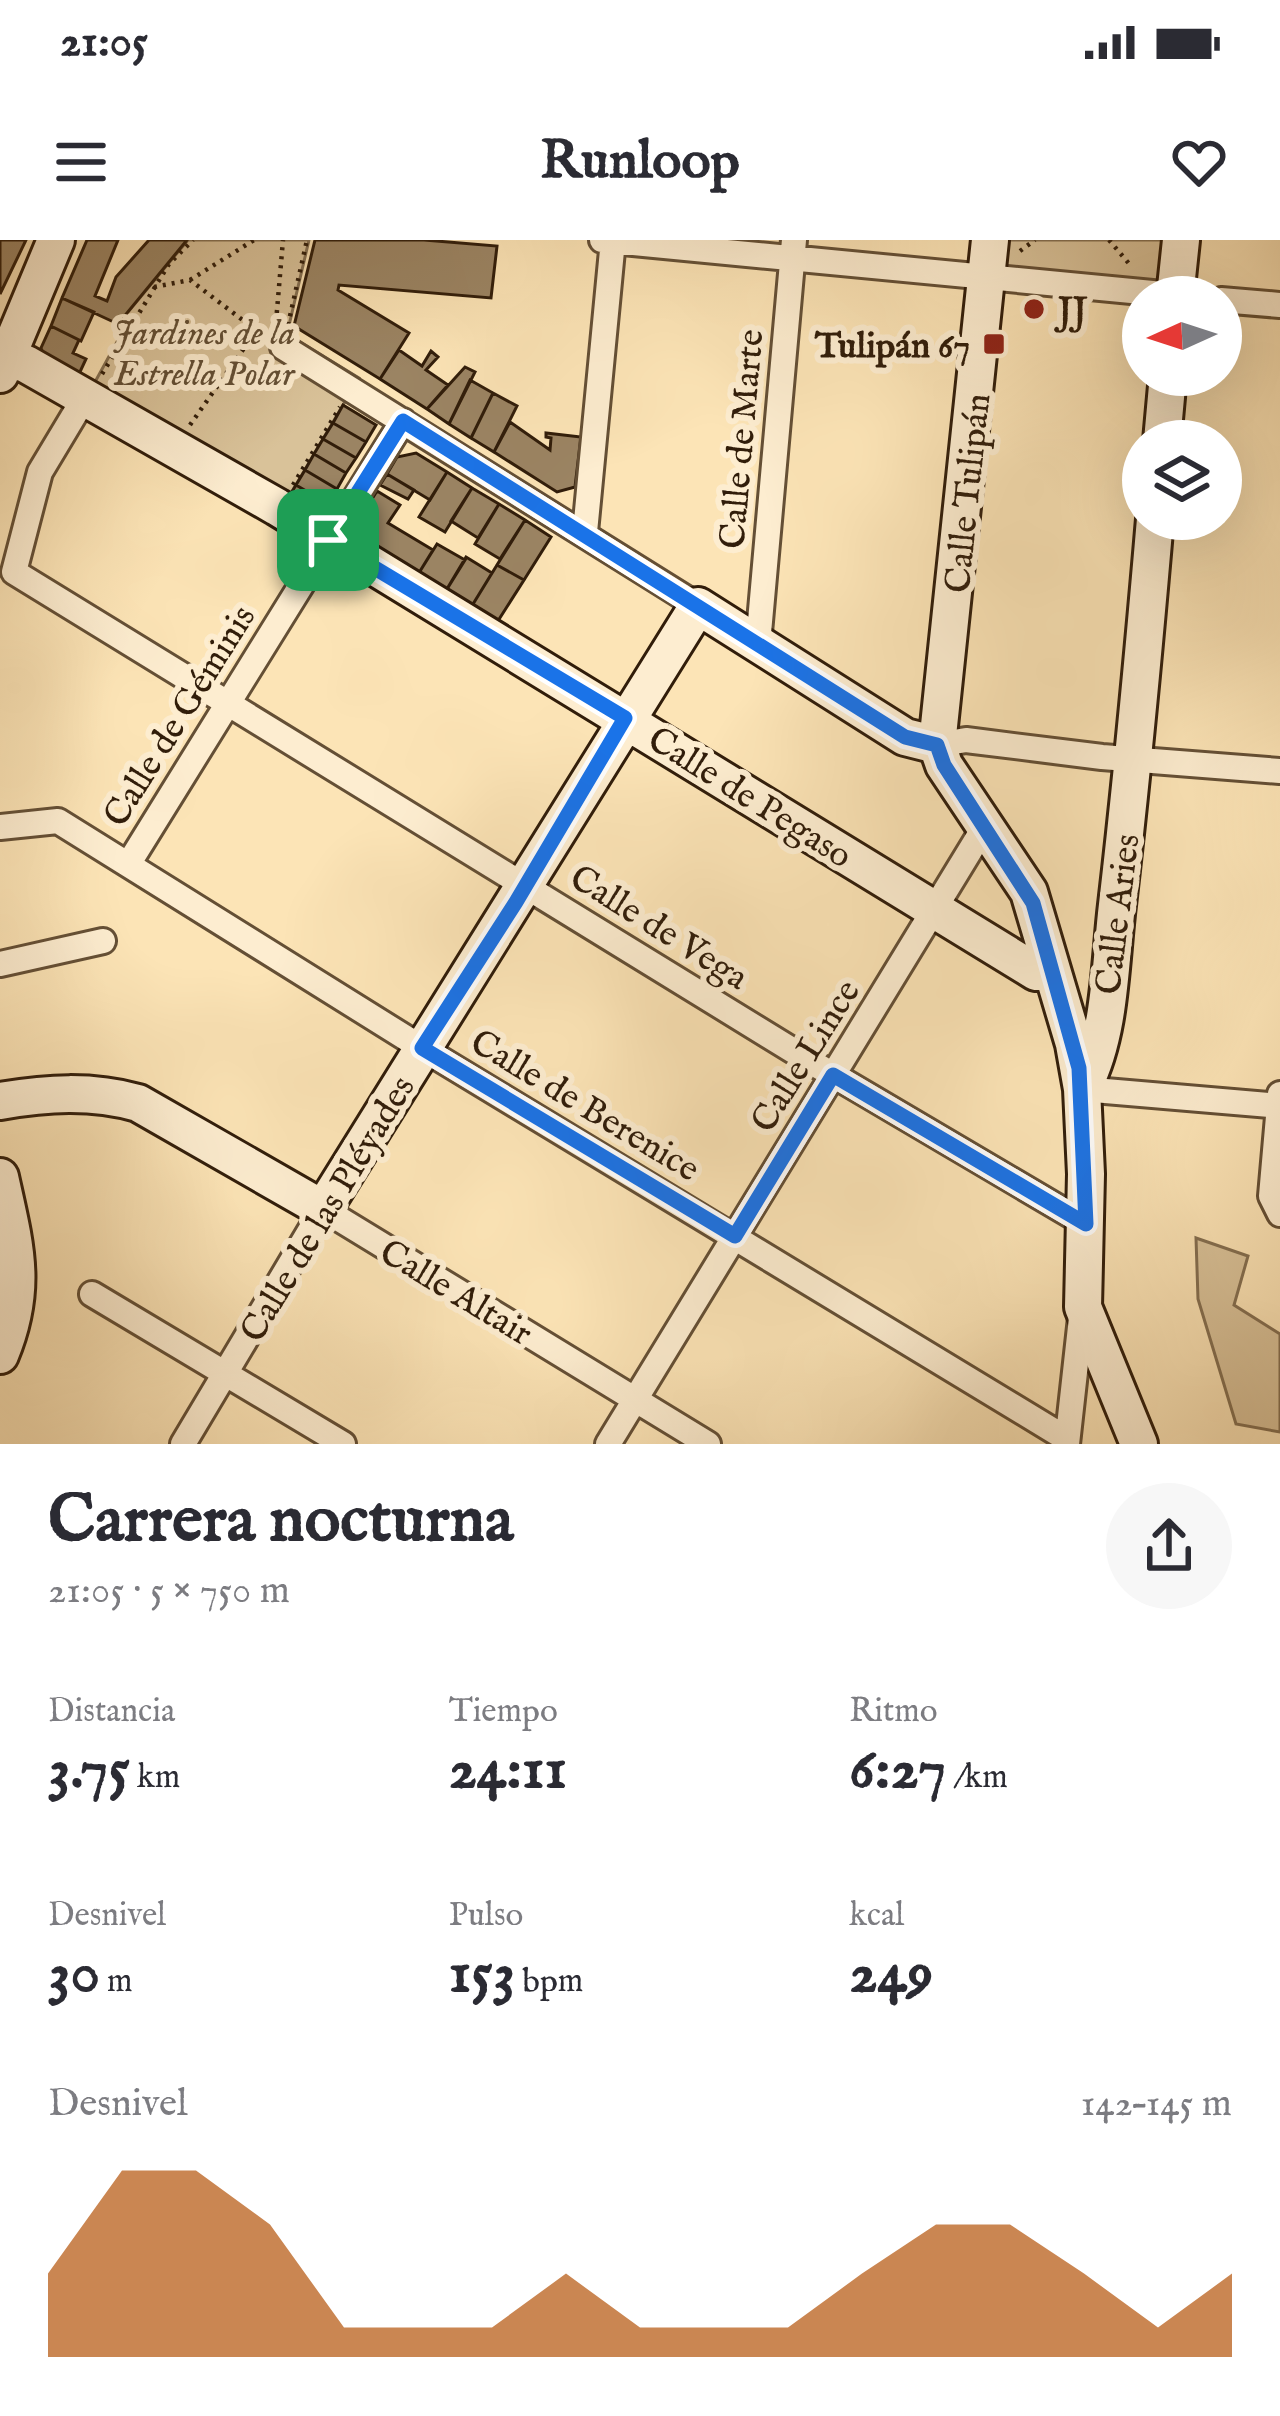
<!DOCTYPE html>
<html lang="es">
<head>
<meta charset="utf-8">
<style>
	:root { --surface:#fff; --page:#f7f7f7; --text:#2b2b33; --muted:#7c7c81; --accent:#b45309 }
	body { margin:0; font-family:"IM FELL English",serif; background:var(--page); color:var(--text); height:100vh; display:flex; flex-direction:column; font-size:45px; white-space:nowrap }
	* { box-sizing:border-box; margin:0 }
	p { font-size:39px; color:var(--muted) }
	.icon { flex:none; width:66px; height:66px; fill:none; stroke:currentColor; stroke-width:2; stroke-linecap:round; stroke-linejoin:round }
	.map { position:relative; height:1204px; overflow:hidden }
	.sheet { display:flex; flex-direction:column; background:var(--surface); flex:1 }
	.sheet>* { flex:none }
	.needle { width:78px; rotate:267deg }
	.tools { position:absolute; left:1122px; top:36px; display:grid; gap:24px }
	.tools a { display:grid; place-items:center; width:120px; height:120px; border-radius:50%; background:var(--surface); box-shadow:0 12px 48px #0002; font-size:60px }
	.pin { position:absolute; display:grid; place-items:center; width:102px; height:102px; color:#fff; margin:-51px; border-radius:24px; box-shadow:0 6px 18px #0006 }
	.round { display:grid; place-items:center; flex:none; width:126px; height:126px; border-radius:63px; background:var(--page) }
	.summary { display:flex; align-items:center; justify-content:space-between; height:204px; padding:0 48px }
	h1 { font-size:66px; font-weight:700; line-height:90px }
	.stats { display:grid; grid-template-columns:repeat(3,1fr); gap:18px; height:204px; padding:12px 48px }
	.stats div { display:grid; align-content:center }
	.stats b { font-size:60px; font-weight:700 }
	.stats small { font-size:33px; font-weight:400 }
	.stats p { font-size:33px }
	.chart { height:336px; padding:24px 48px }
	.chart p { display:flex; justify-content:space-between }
	.chart svg { width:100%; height:216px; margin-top:12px; fill:var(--accent); opacity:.7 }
	.status { display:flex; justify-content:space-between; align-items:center; height:84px; padding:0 60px; background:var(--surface); direction:ltr }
	.status svg { height:33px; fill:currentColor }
	header { display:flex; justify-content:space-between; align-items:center; height:156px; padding:0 48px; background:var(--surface); font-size:54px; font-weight:700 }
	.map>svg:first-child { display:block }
	.green { fill:#d9c299; stroke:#857052; stroke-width:3 }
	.building { fill:#9b8463; stroke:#311d0a; stroke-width:3 }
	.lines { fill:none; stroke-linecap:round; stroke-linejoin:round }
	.street-casing { stroke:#644f35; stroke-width:30 }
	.secondary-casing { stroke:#311d0a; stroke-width:42 }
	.path { stroke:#311d0a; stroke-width:4.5; stroke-dasharray:3 6; stroke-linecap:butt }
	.street { stroke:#fdedd0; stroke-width:24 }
	.secondary { stroke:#fdedd0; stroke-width:36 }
	.route-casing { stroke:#fff; stroke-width:24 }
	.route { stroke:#1a73e8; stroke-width:15 }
	.poi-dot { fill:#8f2418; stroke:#fdedd0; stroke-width:4.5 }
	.labels { text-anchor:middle; stroke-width:12; stroke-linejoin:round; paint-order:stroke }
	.poi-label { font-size:36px; font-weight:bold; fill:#311d0a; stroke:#fdedd0; text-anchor:start }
	.park-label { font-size:36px; font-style:italic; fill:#634f35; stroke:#fdedd0 }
	.street-label { font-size:36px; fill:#311d0a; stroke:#fdedd0 }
</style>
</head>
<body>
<div class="status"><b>21:05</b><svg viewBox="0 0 49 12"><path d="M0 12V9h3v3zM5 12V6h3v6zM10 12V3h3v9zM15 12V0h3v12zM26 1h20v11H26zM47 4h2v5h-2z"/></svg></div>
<header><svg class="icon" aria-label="menu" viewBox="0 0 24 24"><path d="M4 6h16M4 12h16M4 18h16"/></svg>Runloop<svg class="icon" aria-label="heart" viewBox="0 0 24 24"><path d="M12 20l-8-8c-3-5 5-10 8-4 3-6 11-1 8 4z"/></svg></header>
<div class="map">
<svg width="1280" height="1204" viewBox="0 0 1280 1204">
	<rect width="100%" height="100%" fill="#fce4b6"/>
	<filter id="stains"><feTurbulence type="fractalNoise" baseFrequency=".00167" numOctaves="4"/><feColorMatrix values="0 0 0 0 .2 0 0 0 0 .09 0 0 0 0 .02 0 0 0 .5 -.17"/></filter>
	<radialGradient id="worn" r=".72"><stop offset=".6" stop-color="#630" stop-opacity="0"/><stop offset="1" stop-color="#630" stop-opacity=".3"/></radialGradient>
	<path class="green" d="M188,0H309L287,94L359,138L287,260L95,142L124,89L118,84Z
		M990,0H1181L1175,55L986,37Z
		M1196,998L1248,1016L1234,1065L1280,1094V1192L1236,1184L1198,1059Z"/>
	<path class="building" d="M0,0H26L0,54Z
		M87,0H118L95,56L107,61L116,37L149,0H187L118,84L62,58Z
		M315,0H424L497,6L491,58L339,45L338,50L409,93L380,139L294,86Z
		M62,58L94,72L81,101L51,86Z
		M51,86L79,100L73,113L86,119L79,134L45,119L41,108Z
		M399,110L422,126L431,111L438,117L426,130L448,145L427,169L380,139Z
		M465,127L475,132L449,184L427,169Z
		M470,140L493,153L471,198L449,184Z
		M493,153L517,166L494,212L471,198Z
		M343,165L376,185L366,202L333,183Z
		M510,182L550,210L551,198L546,197V193L581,197L575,247L557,252L494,212Z
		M333,183L366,202L356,218L323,199Z
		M323,199L356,218L346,233L314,214Z
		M416,213L447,232L430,260L387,234L397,217Z
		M314,214L346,233L337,249L305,230Z
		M305,230L337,249L328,264L296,245Z
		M447,232L472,248L445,292L419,277Z
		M387,234L414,250L408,259L380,245Z
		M296,245L328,264L318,279L287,260Z
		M472,248L499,264L478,298L451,281Z
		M377,251L400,265L388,283L433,310L417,336L360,301L357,283Z
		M499,264L525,280L500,319L475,304Z
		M525,280L551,297L524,340L497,325Z
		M437,304L465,320L444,354L417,336Z
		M466,317L492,333L470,369L444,354Z
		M497,325L524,340L496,384L470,369Z"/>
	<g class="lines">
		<defs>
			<path id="street" d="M602,0L1194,57
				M1221,60L1280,65
				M283,107L698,366
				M79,167L40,232L14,332L818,826L1086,984
				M585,292L613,0
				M758,404L794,0
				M937,505L966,500L1102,517L1280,531
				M0,587L58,581L422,808L1067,1199
				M129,623L403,181
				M0,724L103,701
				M1082,849L1280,866
				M1280,854L1271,956L1280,974
				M92,1054L343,1204
				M183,1204L323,969L708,1204
				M608,1204L985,586
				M1067,1204L1082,1069"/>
			<path id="secondary" d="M990,0L937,505L944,525L1029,652L1074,804L1082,849L1086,934L1083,1067L1139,1204
				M1175,57L1181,0
				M7,118L26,124L277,267L1036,732
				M0,134L56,0
				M1162,201L1168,135
				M1084,845C1111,792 1110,723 1117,665C1132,536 1144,408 1155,279
				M0,861C47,853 91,850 138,863L323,969C447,767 572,566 698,366L905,497L937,505
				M0,937C15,1005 28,1048 0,1115"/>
		</defs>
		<use href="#street" class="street-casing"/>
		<use href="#secondary" class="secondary-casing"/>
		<path class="path" d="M1109,0L1131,26
			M1020,11L1035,0
			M190,40L254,0
			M154,47L190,40L261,94
			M276,82L283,0
			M288,85L307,0
			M102,134L169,24L193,0
			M190,185L256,91
			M293,245L340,167"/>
		<use href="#street" class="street"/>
		<use href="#secondary" class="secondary"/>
	</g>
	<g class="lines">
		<defs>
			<path id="route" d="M403,181L905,497L937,505L944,525L1033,663L1079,828L1086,984L833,835L735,996L422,808L516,662L625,478L328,300Z"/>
		</defs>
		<use href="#route" class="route-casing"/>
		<use href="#route" class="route"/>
	</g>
	<g class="poi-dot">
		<circle cx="1034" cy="69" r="12"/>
		<rect x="982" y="92" width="24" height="24" rx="6"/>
	</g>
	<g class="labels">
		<g class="poi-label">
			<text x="1058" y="82">JJ</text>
			<text x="970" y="117" text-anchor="end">Tulipán 67</text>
		</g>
		<g class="park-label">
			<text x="204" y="104">Jardines de la<tspan x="204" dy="41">Estrella Polar</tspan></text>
		</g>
		<g class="street-label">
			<text transform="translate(740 199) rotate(-85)" y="13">Calle de Marte</text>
			<text transform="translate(966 253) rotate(-84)" y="13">Calle Tulipán</text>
			<text transform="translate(178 475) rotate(-58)" y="13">Calle de Géminis</text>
			<text transform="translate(751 556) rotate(32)" y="13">Calle de Pegaso</text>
			<text transform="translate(1116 674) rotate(-83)" y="13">Calle Aries</text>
			<text transform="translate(660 686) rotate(32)" y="13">Calle de Vega</text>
			<text transform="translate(804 815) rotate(-58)" y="13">Calle Lince</text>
			<text transform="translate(586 864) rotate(31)" y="13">Calle de Berenice</text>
			<text transform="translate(326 968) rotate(-59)" y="13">Calle de las Pléyades</text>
			<text transform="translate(457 1051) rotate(31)" y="13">Calle Altair</text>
		</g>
	</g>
	<rect width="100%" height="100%" filter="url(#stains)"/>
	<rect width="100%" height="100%" fill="url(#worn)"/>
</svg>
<div class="tools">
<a><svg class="needle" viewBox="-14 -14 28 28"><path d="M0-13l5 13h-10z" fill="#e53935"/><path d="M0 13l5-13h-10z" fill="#7c7c81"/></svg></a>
<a><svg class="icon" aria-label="layers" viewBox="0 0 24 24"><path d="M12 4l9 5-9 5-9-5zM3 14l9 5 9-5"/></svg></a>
</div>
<div class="pin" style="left:328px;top:300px;background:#1e9e55"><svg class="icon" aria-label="arrive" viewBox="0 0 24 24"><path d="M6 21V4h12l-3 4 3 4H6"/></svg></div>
</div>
<section class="sheet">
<div class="summary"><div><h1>Carrera nocturna</h1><p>21:05 · 5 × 750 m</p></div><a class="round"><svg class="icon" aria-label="share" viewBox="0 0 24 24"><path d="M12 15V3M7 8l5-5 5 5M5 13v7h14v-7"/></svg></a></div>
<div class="stats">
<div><p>Distancia</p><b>3.75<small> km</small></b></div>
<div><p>Tiempo</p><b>24:11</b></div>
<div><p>Ritmo</p><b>6:27<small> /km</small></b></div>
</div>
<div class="stats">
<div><p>Desnivel</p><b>30<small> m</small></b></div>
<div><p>Pulso</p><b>153<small> bpm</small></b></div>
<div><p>kcal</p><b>249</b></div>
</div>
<div class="chart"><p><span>Desnivel</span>142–145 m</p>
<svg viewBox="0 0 160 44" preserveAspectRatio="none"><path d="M0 44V27L10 6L20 6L30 17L40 38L50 38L60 38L70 27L80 38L90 38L100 38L110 27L120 17L130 17L140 27L150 38L160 27V44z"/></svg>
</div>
</section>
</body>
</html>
